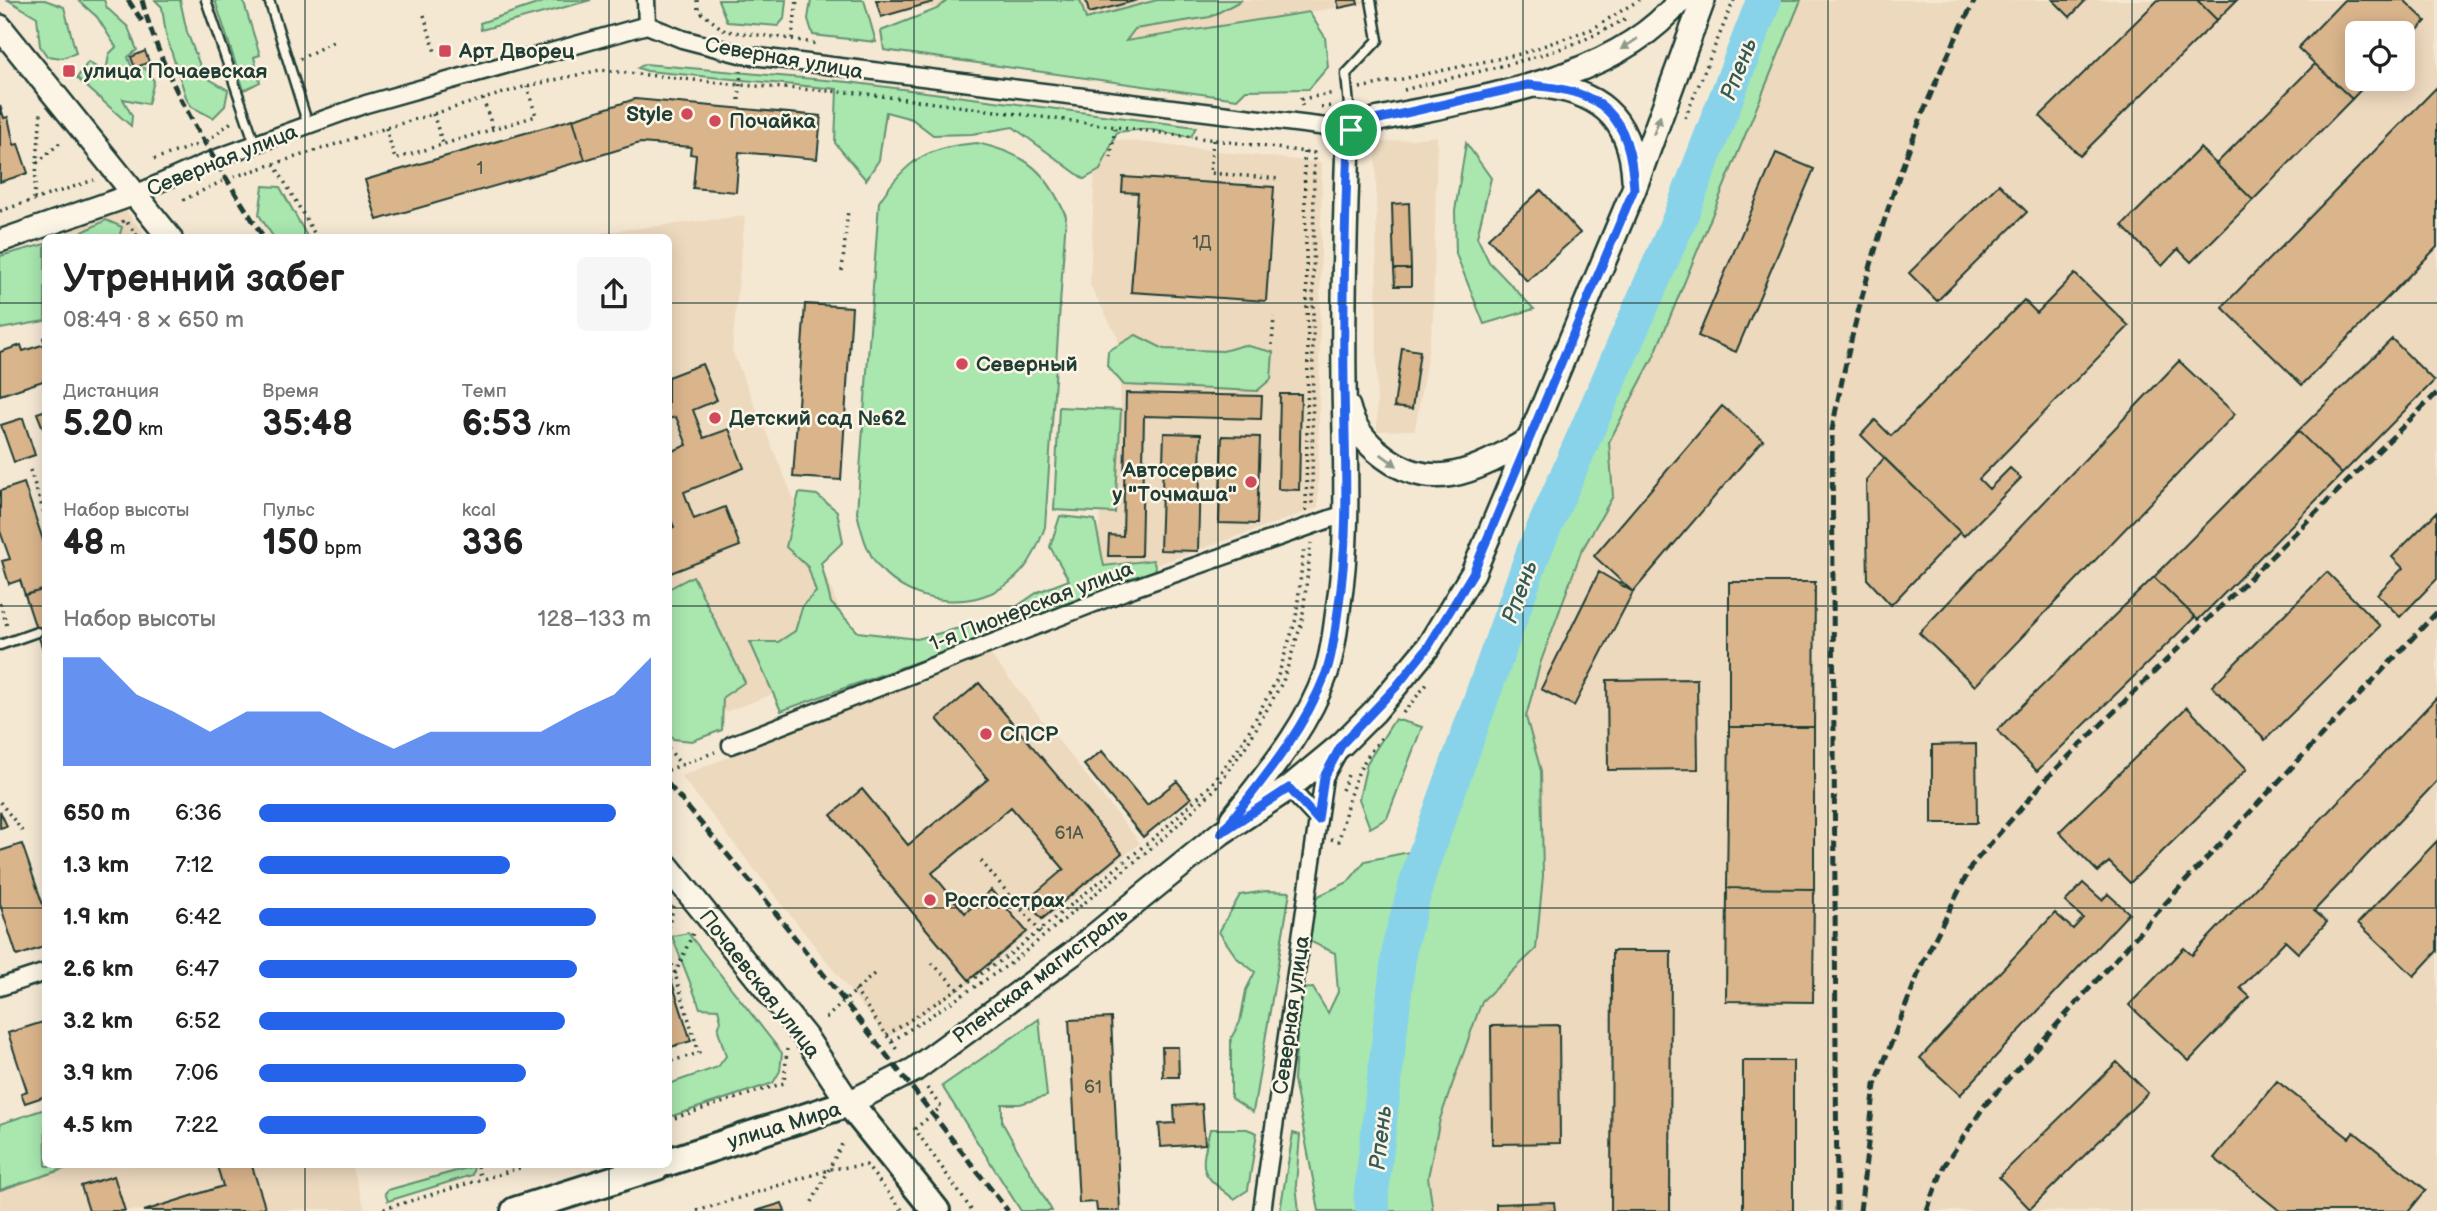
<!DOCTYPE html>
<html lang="ru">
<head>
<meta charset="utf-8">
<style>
	:root { --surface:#fff; --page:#f6f6f6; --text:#222; --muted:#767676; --accent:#2563eb }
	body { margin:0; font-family:"Balsamiq Sans",sans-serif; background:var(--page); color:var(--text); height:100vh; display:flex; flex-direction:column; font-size:26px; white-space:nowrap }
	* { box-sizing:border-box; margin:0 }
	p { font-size:23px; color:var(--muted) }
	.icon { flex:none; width:38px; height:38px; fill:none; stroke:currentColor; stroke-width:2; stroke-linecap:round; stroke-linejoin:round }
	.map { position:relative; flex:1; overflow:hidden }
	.panel { position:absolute; left:42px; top:234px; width:630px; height:934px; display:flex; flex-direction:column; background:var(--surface); border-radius:10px; box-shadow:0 4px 18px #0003 }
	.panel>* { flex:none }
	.controls { position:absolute; left:2345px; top:21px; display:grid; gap:14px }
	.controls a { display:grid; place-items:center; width:70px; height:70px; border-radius:10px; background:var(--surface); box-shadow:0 4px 18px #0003; font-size:35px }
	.pin { position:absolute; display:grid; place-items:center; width:60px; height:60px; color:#fff; margin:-30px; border:4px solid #fff; border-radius:50%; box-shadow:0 2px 7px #0007 }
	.round { display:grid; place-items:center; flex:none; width:74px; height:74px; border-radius:10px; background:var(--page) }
	.head { display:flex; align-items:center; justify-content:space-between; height:119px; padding:0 21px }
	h1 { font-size:38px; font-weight:600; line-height:52px }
	.figures { display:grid; grid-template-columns:repeat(3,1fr); gap:10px; height:119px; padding:7px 21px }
	.figures div { display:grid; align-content:center }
	.figures b { font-size:35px; font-weight:600 }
	.figures small { font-size:19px; font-weight:400 }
	.figures p { font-size:19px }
	.chart { height:196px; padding:14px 21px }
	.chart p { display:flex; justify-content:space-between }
	.chart svg { width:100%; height:126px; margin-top:7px; fill:var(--accent); opacity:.7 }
	ul { padding:0 21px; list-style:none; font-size:23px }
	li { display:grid; grid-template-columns:112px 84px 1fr; align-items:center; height:52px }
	li i { height:18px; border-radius:9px; background:var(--accent) }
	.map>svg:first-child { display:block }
	.built { fill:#edd9be; fill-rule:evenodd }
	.green { fill:#a9e7af; stroke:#649272; stroke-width:2 }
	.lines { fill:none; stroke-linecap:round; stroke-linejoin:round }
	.river { stroke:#88d3e9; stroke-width:35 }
	.building { fill:#dab58c; stroke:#1f3d34; stroke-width:2 }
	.service-casing { stroke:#1f3d34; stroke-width:13 }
	.minor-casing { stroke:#1f3d34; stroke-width:21 }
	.tertiary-casing { stroke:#1f3d34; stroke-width:26 }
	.secondary-casing { stroke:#1f3d34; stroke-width:28 }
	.primary-casing { stroke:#1f3d34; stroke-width:32 }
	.path { stroke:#1f3d34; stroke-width:3.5; stroke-dasharray:2 5; stroke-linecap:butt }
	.service { stroke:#fcf5e5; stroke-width:8 }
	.minor { stroke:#fcf5e5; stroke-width:16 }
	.tertiary { stroke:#fcf5e5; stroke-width:21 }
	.secondary { stroke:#fcf5e5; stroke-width:23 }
	.primary { stroke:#fcf5e5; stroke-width:26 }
	.rail { stroke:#1f3d34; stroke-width:5; stroke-dasharray:10 5; stroke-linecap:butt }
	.oneway { fill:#8e998c }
	.route-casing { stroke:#fff; stroke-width:14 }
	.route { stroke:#2563eb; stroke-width:9 }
	.grid { fill:none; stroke:#1f3d34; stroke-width:2; stroke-opacity:0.55 }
	.poi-dot { fill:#d1495b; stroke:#fcf5e5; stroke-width:2.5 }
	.labels { text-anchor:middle; stroke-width:5; stroke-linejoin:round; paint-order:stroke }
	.number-label { font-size:18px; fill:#4e5b4a }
	.poi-label { font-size:21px; font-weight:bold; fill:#1f3d34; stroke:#fcf5e5; text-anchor:start }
	.street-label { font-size:21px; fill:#1f3d34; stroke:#fcf5e5 }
	.water-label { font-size:23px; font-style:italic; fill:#345b58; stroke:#fcf5e5 }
</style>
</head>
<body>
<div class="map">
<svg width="2437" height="1211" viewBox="0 0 2437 1211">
	<rect width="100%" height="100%" fill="#f5e8d3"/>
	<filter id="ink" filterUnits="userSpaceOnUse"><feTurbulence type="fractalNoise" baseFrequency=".0143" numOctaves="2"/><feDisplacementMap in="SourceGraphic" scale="14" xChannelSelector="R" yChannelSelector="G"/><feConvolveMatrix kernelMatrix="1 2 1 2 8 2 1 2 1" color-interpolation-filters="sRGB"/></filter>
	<g filter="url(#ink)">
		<path class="built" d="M876,0H1384L1124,42L920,6L881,17Z
			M1797,0H2437V1211H1389L1594,466ZM2357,33H2403V79H2357Z
			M1437,136L1433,322L1415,430L1377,431L1376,143Z
			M1096,137L1322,163L1318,508L1096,586L1100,513H1115L1121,410L1118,338L1090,285Z
			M125,210L148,238H46Z
			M745,216L732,350L861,661L675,731L668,721V238H583L605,232Z
			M989,653L1140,843L967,985L887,1038L681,776Z
			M45,1109L46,1166H352L365,1209L0,1211V1124Z"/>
		<path class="green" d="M8,0H45L64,7L76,53L62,58L47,56L40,46L37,17Z
			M78,0H104L107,8L128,27L137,50L128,57L133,71L145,68L154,81L148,104L123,99L132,116L131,126L77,78L88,62L106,73L109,54L116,47L97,17Z
			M155,0H180L187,32L204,76L228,90L225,106L213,118L192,107L187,100L166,35L162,7Z
			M215,0H243L260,55L254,57L260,82L244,90Z
			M549,0H591L481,30L480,23Z
			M718,0H786L784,19L778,26L727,22Z
			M811,0H864L876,42L813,35L808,19Z
			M948,0H1080L1086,19L1157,0H1242L1210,17L1135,29L1126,41L1309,12L1325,37L1328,67L1309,89L1246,90L1237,99L884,50L881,31L937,9Z
			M1774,0H1801L1654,356L1609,442L1613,496L1581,552L1540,664L1526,717L1541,771L1543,876L1536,949L1482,1001L1440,1119L1428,1177L1433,1211H1319L1294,1080L1300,989L1313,988L1328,1013L1338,992L1335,953L1309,941L1316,897L1348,882L1365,861L1439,846L1461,766L1501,672L1548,539L1666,269Z
			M645,64L848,82L1196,127L1191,137L1147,129L1117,132L1100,170L1084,179L1013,127L972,134L933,135L912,119L886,112L879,160L866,180L835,143L837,89L647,71L638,68Z
			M977,143C1026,154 1046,170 1066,216L1045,527C1038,546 1031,564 1015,578C977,612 912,607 879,567C866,551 862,533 857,513L879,202C906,160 927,147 977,143Z
			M1466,143L1491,178L1477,237L1489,262L1534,309L1484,324L1456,254L1455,211Z
			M263,186L280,187L308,238H274L259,215Z
			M106,220L122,227L119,238H71Z
			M45,244V321L0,329V256Z
			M1136,335L1164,349L1223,351L1244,345L1273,352L1271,379L1257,391L1124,385L1107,366L1108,351Z
			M1059,407L1121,410L1115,513L1054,510Z
			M799,493L817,495L837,511L843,542L821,563L831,603L858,632L917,639L979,623L983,638L781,711L750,642H778L795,631L803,605L816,592L808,567L786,547Z
			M1060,516L1095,520L1104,566L1153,560L1158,576L1009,629L1004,615L1038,592L1069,580L1050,547Z
			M693,576L745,682L723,697L722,730L692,741L673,739L669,732L668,589Z
			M1395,719L1422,727L1387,818L1370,828L1359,799L1367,763Z
			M1266,891L1290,892L1253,1112L1231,1098V1038L1240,1022L1246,990L1255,972L1237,958L1219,932L1240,895Z
			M688,933L782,1053L780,1071L773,1083L669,1117V1084L718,1067L726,1056L718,1030L721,1020L718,1009L700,1008L672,936Z
			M1039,1019L1047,1096L1020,1104H1002V1122L1052,1211H1021L942,1086Z
			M45,1109L46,1166H73L0,1190V1124Z
			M1210,1129H1247L1257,1133L1248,1190L1234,1199C1198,1172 1200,1172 1210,1129Z
			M1293,1133L1300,1135L1296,1185L1299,1211H1280Z
			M474,1166L472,1175L388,1201L385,1193L388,1190Z"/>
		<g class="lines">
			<path class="river" d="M1373,1211L1371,1196L1400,944L1421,867L1534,551L1679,220L1764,0"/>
		</g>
		<path class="building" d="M876,0H933V2L881,17Z
			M1086,0H1138L1089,13Z
			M1337,0H1357L1358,4L1339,8Z
			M2053,0H2086L2070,17Z
			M2158,0H2197L2217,20L2080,156L2040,116Z
			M2197,0H2237L2217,20Z
			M2344,0H2404L2426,21L2403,46V33H2357V79H2371L2352,99L2298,48Z
			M145,51L149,62L135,68L131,57Z
			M2315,64L2352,99L2253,200L2216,164Z
			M2437,87V247L2302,385L2222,307Z
			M635,99L821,116L817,159L739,152L736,192L693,188L696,155L690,154L691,147L640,143L585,160L573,119Z
			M0,105L4,118L8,117L14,145L18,144L28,173L0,182Z
			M573,119L585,160L377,220L365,180Z
			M2200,148L2253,200L2191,262L2178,249L2162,266L2122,226Z
			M1776,153L1814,169L1736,352L1698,336Z
			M1123,177L1274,187L1266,301L1131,292L1138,193L1122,192Z
			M1999,184L2027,212L1937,301L1909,273Z
			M1541,190L1580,233L1527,281L1488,238Z
			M1409,203L1411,269H1394L1392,204Z
			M1394,269H1411V286H1395Z
			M2075,274L2129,326L1979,479L1989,489L2010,468L2021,478L1964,536L1861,435L1875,420L1891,436L2024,300L2037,313Z
			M805,304L852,307L841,480L793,477Z
			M46,337V380L0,395V352L21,345L23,351L45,344L43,338Z
			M2392,339L2434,381L2342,474L2298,431Z
			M1402,348L1420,351L1412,409L1394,407Z
			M2179,361L2235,414L1975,686L1919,633Z
			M702,364L717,400L693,410L704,438L729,429L744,468L684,492L694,519L725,507L740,546L668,574V529L674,527L668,513V453L687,445L676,417L668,419V377Z
			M1126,393L1262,396L1261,419L1144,416L1141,556H1108L1109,535L1123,536Z
			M1280,394H1301L1299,490L1278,489Z
			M1722,406L1763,440L1633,592L1594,556Z
			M46,410V436L37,413Z
			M23,418L35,455L14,462L1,425Z
			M2298,431L2342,474L2198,620L2154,577Z
			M1164,433L1201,434L1198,551L1160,550Z
			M1222,436L1260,437L1257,524L1219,523Z
			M1884,458L1960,532L1891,605L1868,580L1866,480Z
			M24,483L46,549V589L25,595L20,580L9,584L2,561L10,559L0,531V491Z
			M2437,512V579L2400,617L2377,594L2403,568L2392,557Z
			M1599,572L1633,592L1574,706L1541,689Z
			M2327,572L2380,626L2265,740L2212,686Z
			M2154,577L2195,617L2037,771L1997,730Z
			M1729,582H1815L1814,727H1729Z
			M46,589V655L45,656L25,595Z
			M1697,679L1698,769L1608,770L1607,680Z
			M979,683L1122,853L1042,919L1026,901L1064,869L1011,807L982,832L932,873L965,913L991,890L1027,932L969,980L831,815L862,789L908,845L988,779L937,719Z
			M2437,697V781L2314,911L2327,922L2298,953L2285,941L2240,988L2250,997L2189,1061L2129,1005L2184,948L2192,955Z
			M2187,707L2247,769L2130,883L2109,862L2098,872L2059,832Z
			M1729,727H1814V889L1727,888Z
			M1976,744L1977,823H1932V745Z
			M1102,751L1147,805L1177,781L1191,798L1143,837L1084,765Z
			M0,811L7,826L0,828Z
			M2437,841V951L2414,976L2358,923Z
			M22,844L46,914V946L17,956L0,904V851Z
			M2083,883L2102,900L2108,894L2129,913L1960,1095L1920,1058L2055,913L2073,929L2083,918L2065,902Z
			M1727,888L1814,889L1813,1002L1726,1001Z
			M1612,951H1671L1670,1211H1611Z
			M668,970L691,1041L668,1048Z
			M1111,1018L1120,1211H1097L1096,1202L1079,1203L1069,1020Z
			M46,1021V1096L25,1103L21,1093L27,1091L8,1033Z
			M1559,1025L1560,1143L1492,1144L1491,1026Z
			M1162,1047H1178L1179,1077H1163Z
			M1743,1061H1793V1211H1743Z
			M2117,1062L2148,1093L2030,1209L1999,1177Z
			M2277,1081L2349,1138L2354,1132L2426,1190L2409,1211H2280L2214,1158Z
			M1202,1104L1205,1144L1161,1147L1159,1124L1175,1123L1174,1106Z
			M217,1166H252L265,1207L251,1211H144L223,1186Z
			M114,1176L125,1211H89L81,1186Z
			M1554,1202L1555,1211H1496V1204Z
			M782,1203L785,1211H756Z"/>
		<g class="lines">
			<defs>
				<path id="service" d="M206,0L255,144
					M269,0L308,125
					M1351,127L1346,74L1378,40L1371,0
					M0,645L37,632"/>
				<path id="minor" d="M646,0L647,25
					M135,194L214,159L366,104L647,25L682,39L744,55L1351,130
					M731,745L1133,588L1347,513
					M1289,788L1318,819
					M0,987L46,972
					M1262,1211L1324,777L1338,752"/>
				<path id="tertiary" d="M0,241L135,194"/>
				<path id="secondary" d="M0,27L170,238
					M1535,85C1596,90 1631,115 1634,179
					M1348,407C1352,425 1363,439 1377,451C1431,497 1476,470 1529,440
					M1232,819C1267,774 1307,728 1326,673C1333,653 1335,631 1338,610C1350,534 1345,459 1344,382C1343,302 1345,223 1348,143L1351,130L1375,120C1474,98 1614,83 1680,0
					M668,867L806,1038L849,1103L914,1070L1072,954L1221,833L1289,788L1342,744L1375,711L1428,647L1473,573L1529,440L1634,189L1703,0"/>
				<path id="primary" d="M668,1162L849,1103L936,1211
					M515,1211L657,1166"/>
			</defs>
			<use href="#service" class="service-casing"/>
			<use href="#minor" class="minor-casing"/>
			<use href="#tertiary" class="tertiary-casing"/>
			<use href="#secondary" class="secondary-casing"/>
			<use href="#primary" class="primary-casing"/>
			<path class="path" d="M697,0L698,10L725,31L792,39L797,0
				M424,15L435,52
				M792,39L817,44
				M300,59L334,41
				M1360,88L1520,54L1592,29L1639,0
				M1404,90C1480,69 1560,59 1628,17
				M483,99L493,129
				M739,100L741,71
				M1302,106L1301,99L1335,93
				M1321,107L1334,106
				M433,114L443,144
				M1685,118L1734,0
				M386,128L395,159L536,116L527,86
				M1213,140L1210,173L1281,179
				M207,141L234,120
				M1304,152L1308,350L1306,511
				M1111,158L1115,127
				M154,159L200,144
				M37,163L63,140
				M274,164L317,238
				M34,199L41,112
				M183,200L227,179L386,128L527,86L600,70L740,85L859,93L1314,153L1312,507
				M0,211L94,180
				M122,222L125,220L139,238
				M842,271L848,210
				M1272,345L1274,317
				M30,470L46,519
				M0,603L8,629
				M1403,713L1427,684
				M668,748L681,765
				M668,770L715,752
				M1342,790L1348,775
				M0,802L24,833
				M1331,839L1339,841C1349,797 1353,769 1384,735
				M981,861L1043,935
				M668,928L674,906
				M668,951L699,1053L668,1062
				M932,963L958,989
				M675,974L693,933
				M855,990L897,1050
				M826,1018L874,974
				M887,1035L1008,956L1161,832L1212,784L1244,740L1277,679L1296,619L1304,546
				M892,1041L1011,963L1167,835L1216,788L1248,743L1283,681L1302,622L1311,543
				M927,1088L941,1107L915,1129L972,1211
				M668,1120L784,1083L787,1049
				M477,1166L481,1179
				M812,1202L843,1142
				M377,1211L526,1166
				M697,1211L831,1169L866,1165L903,1211"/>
			<use href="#service" class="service"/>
			<use href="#minor" class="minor"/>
			<use href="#tertiary" class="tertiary"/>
			<use href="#secondary" class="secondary"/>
			<use href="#primary" class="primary"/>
			<path class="rail" d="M128,0L144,24
				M142,0C164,85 217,164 264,238
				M668,784L764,898L1008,1211
				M1837,1211L1832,430C1860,282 1905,134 1975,0
				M1860,1211L1875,1085L1922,964L1972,865L2048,777L2437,393
				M1927,1211L1944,1166L1985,1105L2181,886L2437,612"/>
		</g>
		<defs><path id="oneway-solid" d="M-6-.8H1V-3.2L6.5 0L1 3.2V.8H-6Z" transform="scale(1.75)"/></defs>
		<g class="oneway">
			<use href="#oneway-solid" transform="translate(1629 44) rotate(147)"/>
			<use href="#oneway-solid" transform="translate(1657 125) rotate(-70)"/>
			<use href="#oneway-solid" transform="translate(1389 460) rotate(36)"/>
		</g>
	</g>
	<g class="lines" filter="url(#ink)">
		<defs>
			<path id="route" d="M1528,85C1603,90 1630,114 1634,189L1473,573L1428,647L1396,687L1342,744L1324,777L1318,820L1289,788L1221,833C1260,783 1303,733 1326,673C1333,654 1335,631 1338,611C1350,534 1345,459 1344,382C1343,302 1345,223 1348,143L1351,130L1375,120Z"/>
		</defs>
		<use href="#route" class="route-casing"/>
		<use href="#route" class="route"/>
	</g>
	<path class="grid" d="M305,0V238M609,0V238M914,0V1211M1218,0V1211M1523,0V1211M1828,0V1211M2132,0V1211M0,303H46M668,303H2437M0,606H46M668,606H2437M0,908H46M668,908H2437M305,1166V1211M609,1166V1211"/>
	<g class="poi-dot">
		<rect x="438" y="44" width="14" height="14" rx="3.5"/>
		<rect x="62" y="64" width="14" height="14" rx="3.5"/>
		<circle cx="687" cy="114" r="7"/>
		<circle cx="715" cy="121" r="7"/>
		<circle cx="962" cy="364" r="7"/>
		<circle cx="715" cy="418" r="7"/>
		<circle cx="1251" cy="482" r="7"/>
		<circle cx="986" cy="734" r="7"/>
		<circle cx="930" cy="900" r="7"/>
	</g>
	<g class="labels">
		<g class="number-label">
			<text x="480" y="174">1</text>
			<text x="1202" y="248">1Д</text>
			<text x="1069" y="839">61А</text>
			<text x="1093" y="1093">61</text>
		</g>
		<g class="poi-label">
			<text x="459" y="58">Арт Дворец</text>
			<text x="83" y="78">улица Почаевская</text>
			<text x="673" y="121" text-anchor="end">Style</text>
			<text x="729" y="128">Почайка</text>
			<text x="976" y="371">Северный</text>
			<text x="729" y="425">Детский сад №62</text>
			<text x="1237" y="477" text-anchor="end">Автосервис<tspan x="1237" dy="24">у "Точмаша"</tspan></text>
			<text x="1000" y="741">СПСР</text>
			<text x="944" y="907">Росгосстрах</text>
		</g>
		<g class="street-label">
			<text transform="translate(784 58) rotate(10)" y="7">Северная улица</text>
			<text transform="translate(222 160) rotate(-22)" y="7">Северная улица</text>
			<text transform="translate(1031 606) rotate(-21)" y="7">1-я Пионерская улица</text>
			<text transform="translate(1040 975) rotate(-37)" y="7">Рпенская магистраль</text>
			<text transform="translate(760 984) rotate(52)" y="7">Почаевская улица</text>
			<text transform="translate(1291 1015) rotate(-82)" y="7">Северная улица</text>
			<text transform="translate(784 1125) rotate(-17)" y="7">улица Мира</text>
		</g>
		<g class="water-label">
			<text transform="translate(1738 69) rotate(-69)" y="8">Рпень</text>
			<text transform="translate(1519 592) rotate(-70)" y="8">Рпень</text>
			<text transform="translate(1380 1138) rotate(-84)" y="8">Рпень</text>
		</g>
	</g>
</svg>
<div class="controls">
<a><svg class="icon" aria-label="locate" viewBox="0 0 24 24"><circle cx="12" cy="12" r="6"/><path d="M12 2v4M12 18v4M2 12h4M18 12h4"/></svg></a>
</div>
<div class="pin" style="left:1351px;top:130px;background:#1e9e55"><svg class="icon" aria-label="arrive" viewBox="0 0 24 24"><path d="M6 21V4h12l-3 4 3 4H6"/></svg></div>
<section class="panel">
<div class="head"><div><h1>Утренний забег</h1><p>08:49 · 8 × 650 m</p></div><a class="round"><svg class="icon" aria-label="share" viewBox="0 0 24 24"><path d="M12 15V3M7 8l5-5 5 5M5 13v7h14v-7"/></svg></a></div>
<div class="figures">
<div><p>Дистанция</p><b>5.20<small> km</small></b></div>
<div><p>Время</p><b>35:48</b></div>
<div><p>Темп</p><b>6:53<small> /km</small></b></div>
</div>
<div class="figures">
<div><p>Набор высоты</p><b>48<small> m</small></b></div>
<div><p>Пульс</p><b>150<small> bpm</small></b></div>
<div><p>kcal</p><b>336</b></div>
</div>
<div class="chart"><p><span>Набор высоты</span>128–133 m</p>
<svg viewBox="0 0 160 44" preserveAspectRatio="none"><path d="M0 44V6L10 6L20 19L30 25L40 32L50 25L60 25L70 25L80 32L90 38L100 32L110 32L120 32L130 32L140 25L150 19L160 6V44z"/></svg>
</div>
<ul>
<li><b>650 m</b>6:36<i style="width:91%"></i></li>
<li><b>1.3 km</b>7:12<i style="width:64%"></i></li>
<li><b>1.9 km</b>6:42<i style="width:86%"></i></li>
<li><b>2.6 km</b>6:47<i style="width:81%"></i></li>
<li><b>3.2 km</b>6:52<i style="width:78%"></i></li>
<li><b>3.9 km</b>7:06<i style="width:68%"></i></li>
<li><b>4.5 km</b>7:22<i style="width:58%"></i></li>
</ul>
</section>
</div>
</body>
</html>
